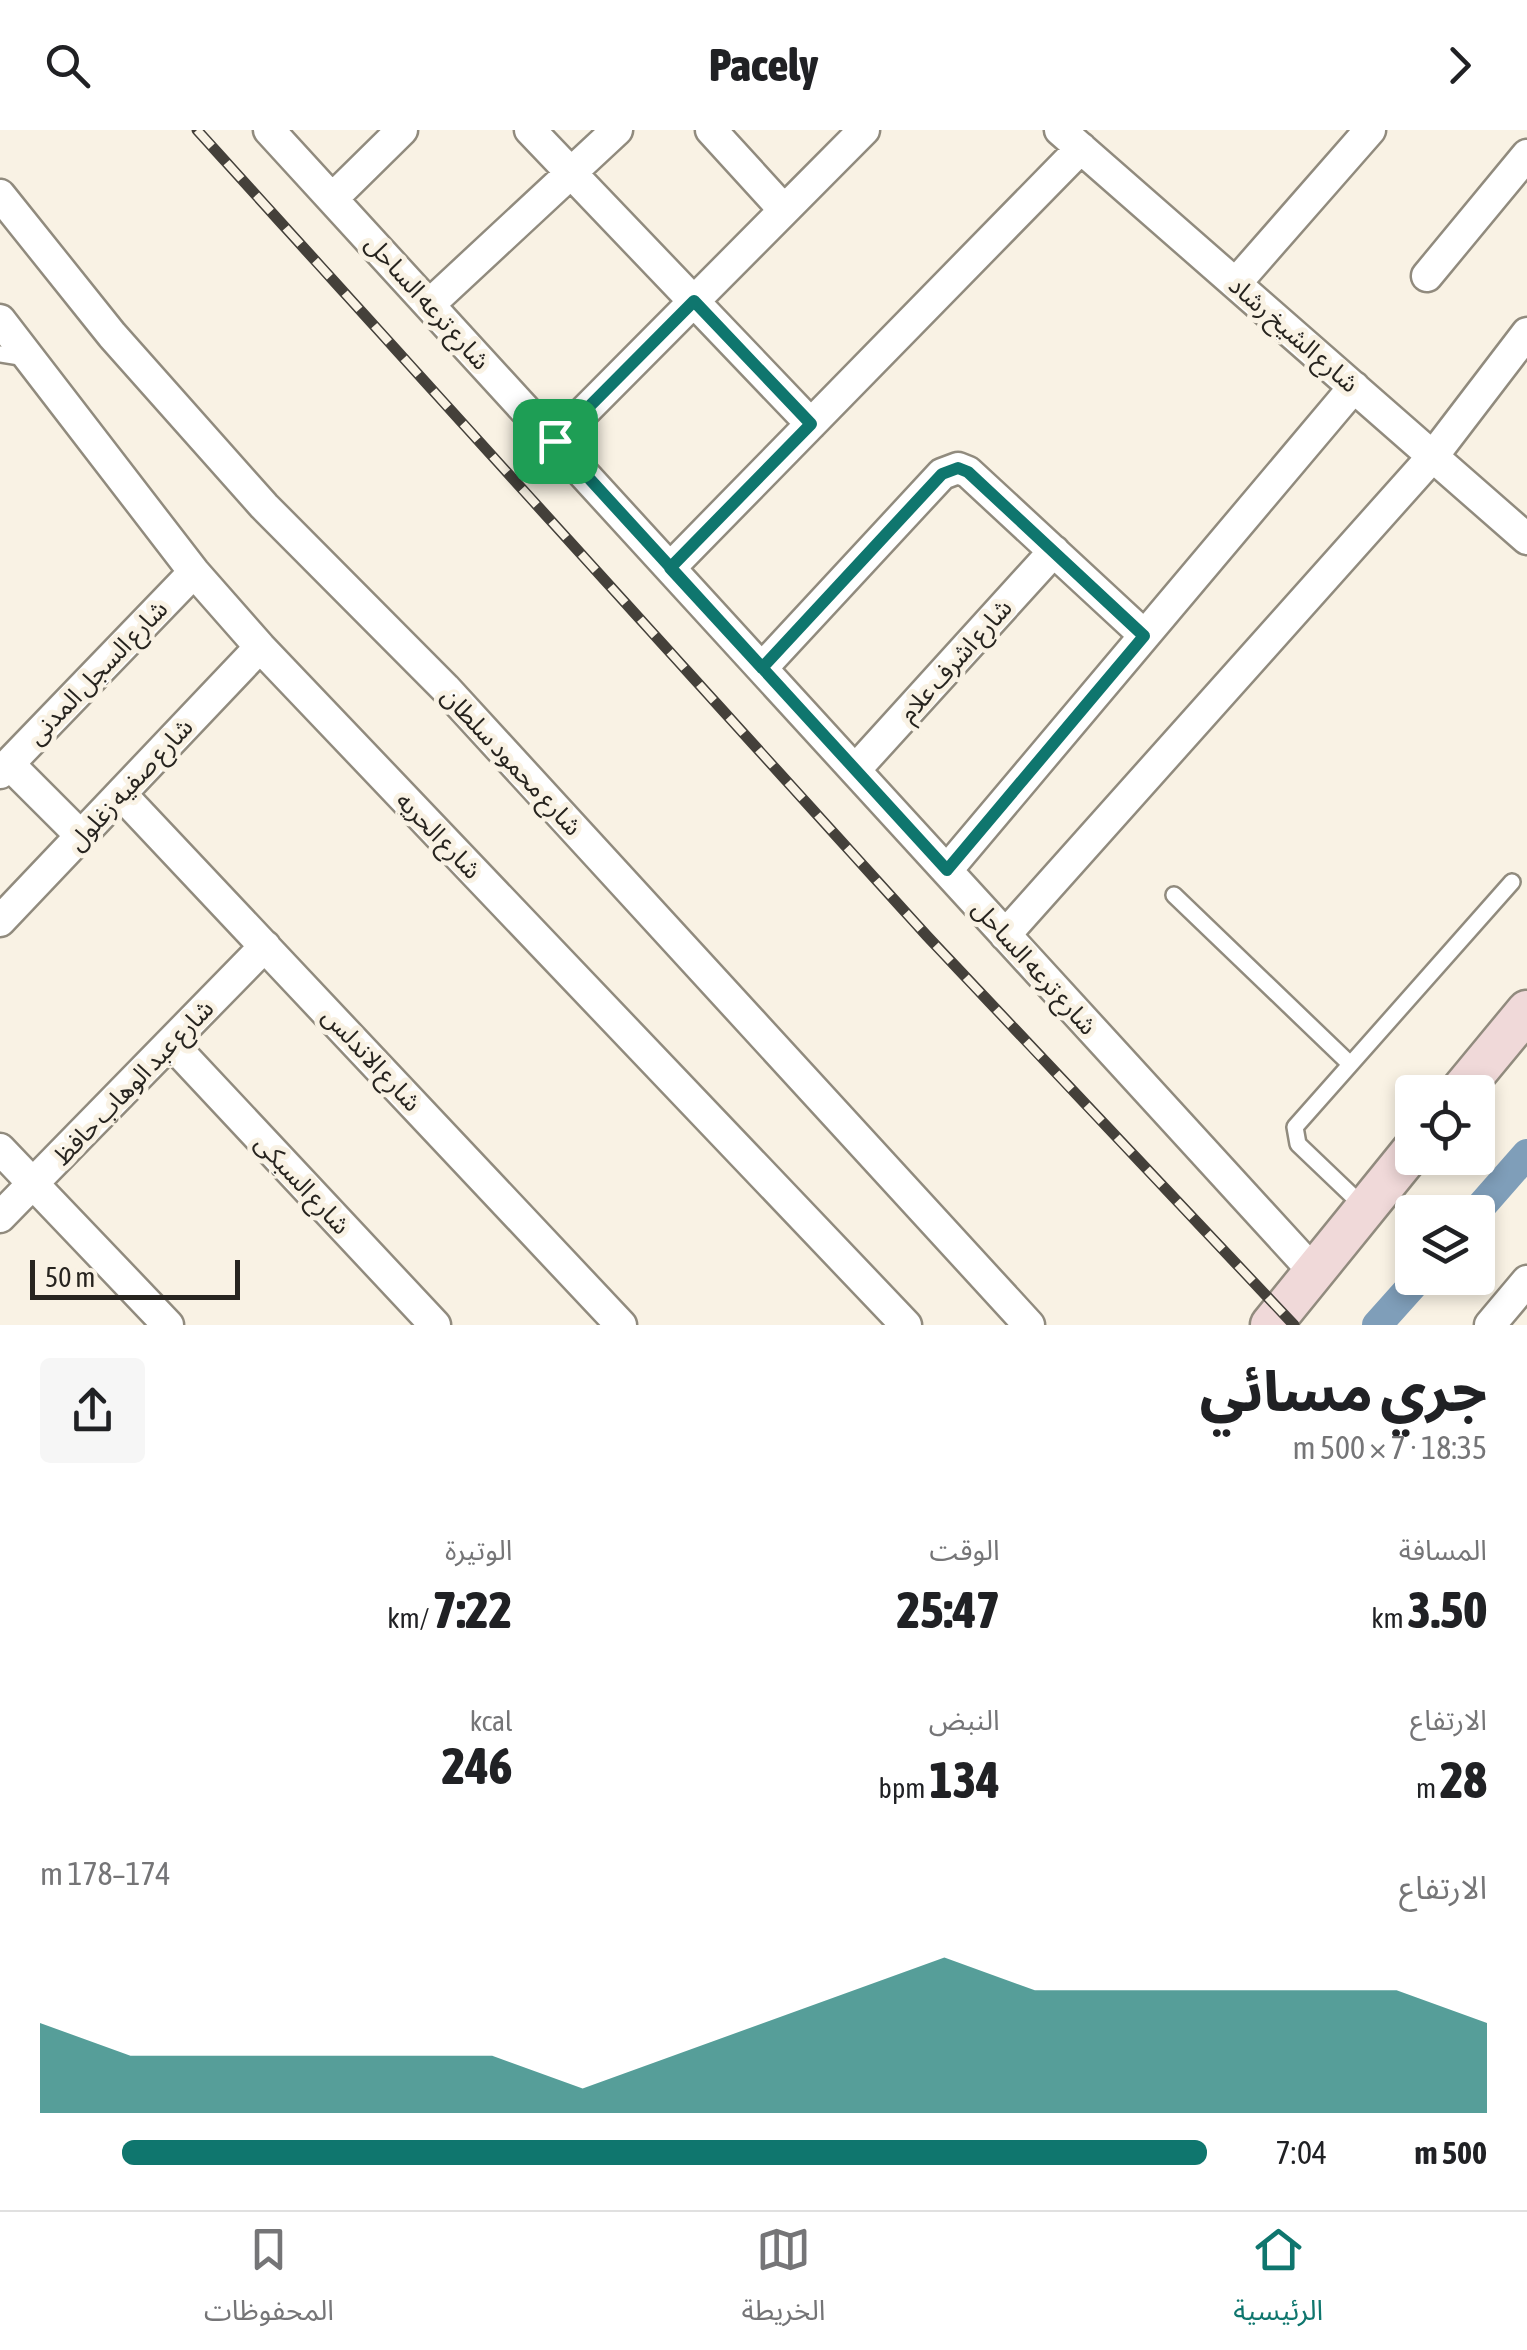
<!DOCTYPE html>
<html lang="ar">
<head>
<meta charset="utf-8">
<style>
	:root { --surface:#fff; --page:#f6f6f6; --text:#202124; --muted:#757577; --line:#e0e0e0; --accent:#0f766e }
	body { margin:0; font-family:"Asap Condensed","Noto Sans Arabic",sans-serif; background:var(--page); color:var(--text); direction:rtl; height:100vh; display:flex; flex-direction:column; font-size:38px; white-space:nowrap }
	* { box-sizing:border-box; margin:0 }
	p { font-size:32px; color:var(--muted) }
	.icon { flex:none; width:55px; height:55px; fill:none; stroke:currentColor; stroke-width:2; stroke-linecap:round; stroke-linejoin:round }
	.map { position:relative; height:1195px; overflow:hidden; direction:ltr }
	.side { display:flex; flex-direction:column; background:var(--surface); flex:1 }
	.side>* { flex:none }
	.buttons { position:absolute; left:1395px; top:945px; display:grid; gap:20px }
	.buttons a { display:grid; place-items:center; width:100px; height:100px; border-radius:10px; background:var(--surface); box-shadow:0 5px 15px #0003; font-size:50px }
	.scale { position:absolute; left:30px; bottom:25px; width:210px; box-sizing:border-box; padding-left:10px; border:5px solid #27241f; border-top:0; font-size:28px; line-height:35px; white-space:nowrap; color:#27241f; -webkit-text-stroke:8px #f9f2e4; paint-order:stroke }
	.pin { position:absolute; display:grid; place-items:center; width:85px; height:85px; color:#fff; margin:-42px; border-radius:20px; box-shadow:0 5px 15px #0006 }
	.round { display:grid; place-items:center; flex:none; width:105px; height:105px; border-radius:10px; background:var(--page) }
	.overview { display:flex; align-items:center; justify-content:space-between; height:170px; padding:0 40px }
	h1 { font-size:55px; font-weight:800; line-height:75px }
	.figures { display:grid; grid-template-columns:repeat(3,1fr); gap:15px; height:170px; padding:10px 40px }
	.figures div { display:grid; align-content:center }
	.figures b { font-size:50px; font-weight:800 }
	.figures small { font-size:28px; font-weight:400 }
	.figures p { font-size:28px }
	.chart { height:280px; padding:20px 40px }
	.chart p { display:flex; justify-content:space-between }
	.chart svg { width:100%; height:180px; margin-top:10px; fill:var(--accent); opacity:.7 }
	ul { padding:0 40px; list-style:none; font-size:32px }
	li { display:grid; grid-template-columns:160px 120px 1fr; align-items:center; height:75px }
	li i { height:25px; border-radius:12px; background:var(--accent) }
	header { display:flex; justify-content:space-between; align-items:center; height:130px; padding:0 40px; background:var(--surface); font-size:45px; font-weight:800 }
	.menu { display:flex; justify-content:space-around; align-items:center; height:140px; border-top:2px solid var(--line); background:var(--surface); font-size:28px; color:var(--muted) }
	.menu a { display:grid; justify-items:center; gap:5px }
	.menu .current { color:var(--accent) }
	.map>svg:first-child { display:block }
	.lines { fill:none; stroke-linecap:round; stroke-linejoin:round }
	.canal { stroke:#7f9eb9; stroke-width:30 }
	.lane-casing { stroke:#918b7e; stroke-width:20 }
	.street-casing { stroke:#918b7e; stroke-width:35 }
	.secondary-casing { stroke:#918b7e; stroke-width:45 }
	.lane { stroke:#fff; stroke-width:15 }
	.street { stroke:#fff; stroke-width:30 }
	.secondary { stroke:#f0d9d9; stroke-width:40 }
	.rail-casing { stroke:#44403a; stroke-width:11 }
	.rail { stroke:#f9f2e4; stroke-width:8; stroke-dasharray:22; stroke-linecap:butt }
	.route-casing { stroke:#fff; stroke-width:20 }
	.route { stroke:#0f766e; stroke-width:12 }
	.labels { text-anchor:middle; stroke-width:10; stroke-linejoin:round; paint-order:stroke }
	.street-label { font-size:25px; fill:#27241f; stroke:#f9f2e4 }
</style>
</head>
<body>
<header><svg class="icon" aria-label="forward" viewBox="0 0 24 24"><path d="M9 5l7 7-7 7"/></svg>Pacely<svg class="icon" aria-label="search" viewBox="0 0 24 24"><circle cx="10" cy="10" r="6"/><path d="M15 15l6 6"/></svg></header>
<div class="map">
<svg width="1527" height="1195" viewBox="0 0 1527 1195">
	<rect width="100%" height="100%" fill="#f9f2e4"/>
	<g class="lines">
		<path class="canal" d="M1476,1082L1527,1024
			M1377,1195L1419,1148"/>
		<defs>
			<path id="lane" d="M0,224L26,228
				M1174,765L1350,934
				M1365,1078L1298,1014L1295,997L1512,752"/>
			<path id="street" d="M269,0L1314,1142
				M530,0L811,294
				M711,0L784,80
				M1060,0L1527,409
				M0,65L112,205L264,376L445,558L1029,1195
				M333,68L402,0
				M1427,146L1527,25
				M1236,153L1370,0
				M430,174L617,0
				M0,190L194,442L260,517L906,1195
				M555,311L864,0
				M670,438L1081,18
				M762,538L942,344L958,338L968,342L1144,505
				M9,634L81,706
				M855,640L1054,421
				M0,643L194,442
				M121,664L621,1195
				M947,740L1354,257
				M0,791L260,517
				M1005,805L1433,326L1527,203
				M171,913L435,1195
				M0,1019L168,1195
				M0,1087L265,816
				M1490,1195L1527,1151"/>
			<path id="secondary" d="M1460,962L1527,881
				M1271,1195L1412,1021"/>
		</defs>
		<use href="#lane" class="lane-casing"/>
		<use href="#street" class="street-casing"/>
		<use href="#secondary" class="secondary-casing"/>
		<use href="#lane" class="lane"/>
		<use href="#street" class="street"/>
		<use href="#secondary" class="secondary"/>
		<defs>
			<path id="rail" d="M197,0L927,806L1294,1195"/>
		</defs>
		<use href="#rail" class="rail-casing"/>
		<use href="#rail" class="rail"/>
	</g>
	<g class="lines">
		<defs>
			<path id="route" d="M555,311L947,740L1144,506L968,342L958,338L942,344L762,538L670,438L811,294L694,171L555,311"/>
		</defs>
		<use href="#route" class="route-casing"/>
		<use href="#route" class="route"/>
	</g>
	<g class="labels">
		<g class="street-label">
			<text transform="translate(428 172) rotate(48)" y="9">شارع ترعه الساحل</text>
			<text transform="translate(1294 204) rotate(41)" y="9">شارع الشيخ رشاد</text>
			<text transform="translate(955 530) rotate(-48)" y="9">شارع اشرف علام</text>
			<text transform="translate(97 542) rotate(-46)" y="9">شارع السجل المدنى</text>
			<text transform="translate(512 631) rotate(47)" y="9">شارع محمود سلطان</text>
			<text transform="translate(130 654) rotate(-47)" y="9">شارع صفيه زغلول</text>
			<text transform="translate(439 705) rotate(46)" y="9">شارع الحريه</text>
			<text transform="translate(1035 837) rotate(48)" y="9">شارع ترعه الساحل</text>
			<text transform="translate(372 929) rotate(47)" y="9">شارع الاندلس</text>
			<text transform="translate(133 952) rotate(-46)" y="9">شارع عبد الوهاب حافظ</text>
			<text transform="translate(303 1054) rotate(47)" y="9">شارع السبكى</text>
		</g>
	</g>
</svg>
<div class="buttons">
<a><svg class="icon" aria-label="locate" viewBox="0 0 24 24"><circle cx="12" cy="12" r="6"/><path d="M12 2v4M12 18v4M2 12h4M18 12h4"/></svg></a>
<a><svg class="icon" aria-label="layers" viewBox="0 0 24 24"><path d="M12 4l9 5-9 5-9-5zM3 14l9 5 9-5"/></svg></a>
</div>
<div class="scale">50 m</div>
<div class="pin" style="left:555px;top:311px;background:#1e9e55"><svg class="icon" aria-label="arrive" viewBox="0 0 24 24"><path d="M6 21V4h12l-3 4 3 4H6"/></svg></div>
</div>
<section class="side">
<div class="overview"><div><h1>جري مسائي</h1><p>18:35 · 7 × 500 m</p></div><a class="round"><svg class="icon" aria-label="share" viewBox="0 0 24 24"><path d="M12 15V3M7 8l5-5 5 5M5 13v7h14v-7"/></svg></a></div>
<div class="figures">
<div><p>المسافة</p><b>3.50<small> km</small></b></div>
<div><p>الوقت</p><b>25:47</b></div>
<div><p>الوتيرة</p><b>7:22<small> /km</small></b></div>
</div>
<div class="figures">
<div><p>الارتفاع</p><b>28<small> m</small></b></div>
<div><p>النبض</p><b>134<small> bpm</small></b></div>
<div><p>kcal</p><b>246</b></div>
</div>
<div class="chart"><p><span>الارتفاع</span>174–178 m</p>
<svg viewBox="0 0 160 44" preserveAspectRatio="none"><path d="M0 44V22L10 30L20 30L30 30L40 30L50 30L60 38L70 30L80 22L90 14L100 6L110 14L120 14L130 14L140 14L150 14L160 22V44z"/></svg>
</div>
<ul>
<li><b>500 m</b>7:04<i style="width:93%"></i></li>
</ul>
</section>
<nav class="menu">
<a class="current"><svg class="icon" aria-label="home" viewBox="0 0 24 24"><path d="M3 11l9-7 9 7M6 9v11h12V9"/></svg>الرئيسية</a>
<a><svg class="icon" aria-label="map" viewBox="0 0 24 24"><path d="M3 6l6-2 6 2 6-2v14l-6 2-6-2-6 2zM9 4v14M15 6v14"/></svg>الخريطة</a>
<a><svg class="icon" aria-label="saved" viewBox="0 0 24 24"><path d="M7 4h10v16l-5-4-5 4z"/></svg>المحفوظات</a>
</nav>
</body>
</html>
